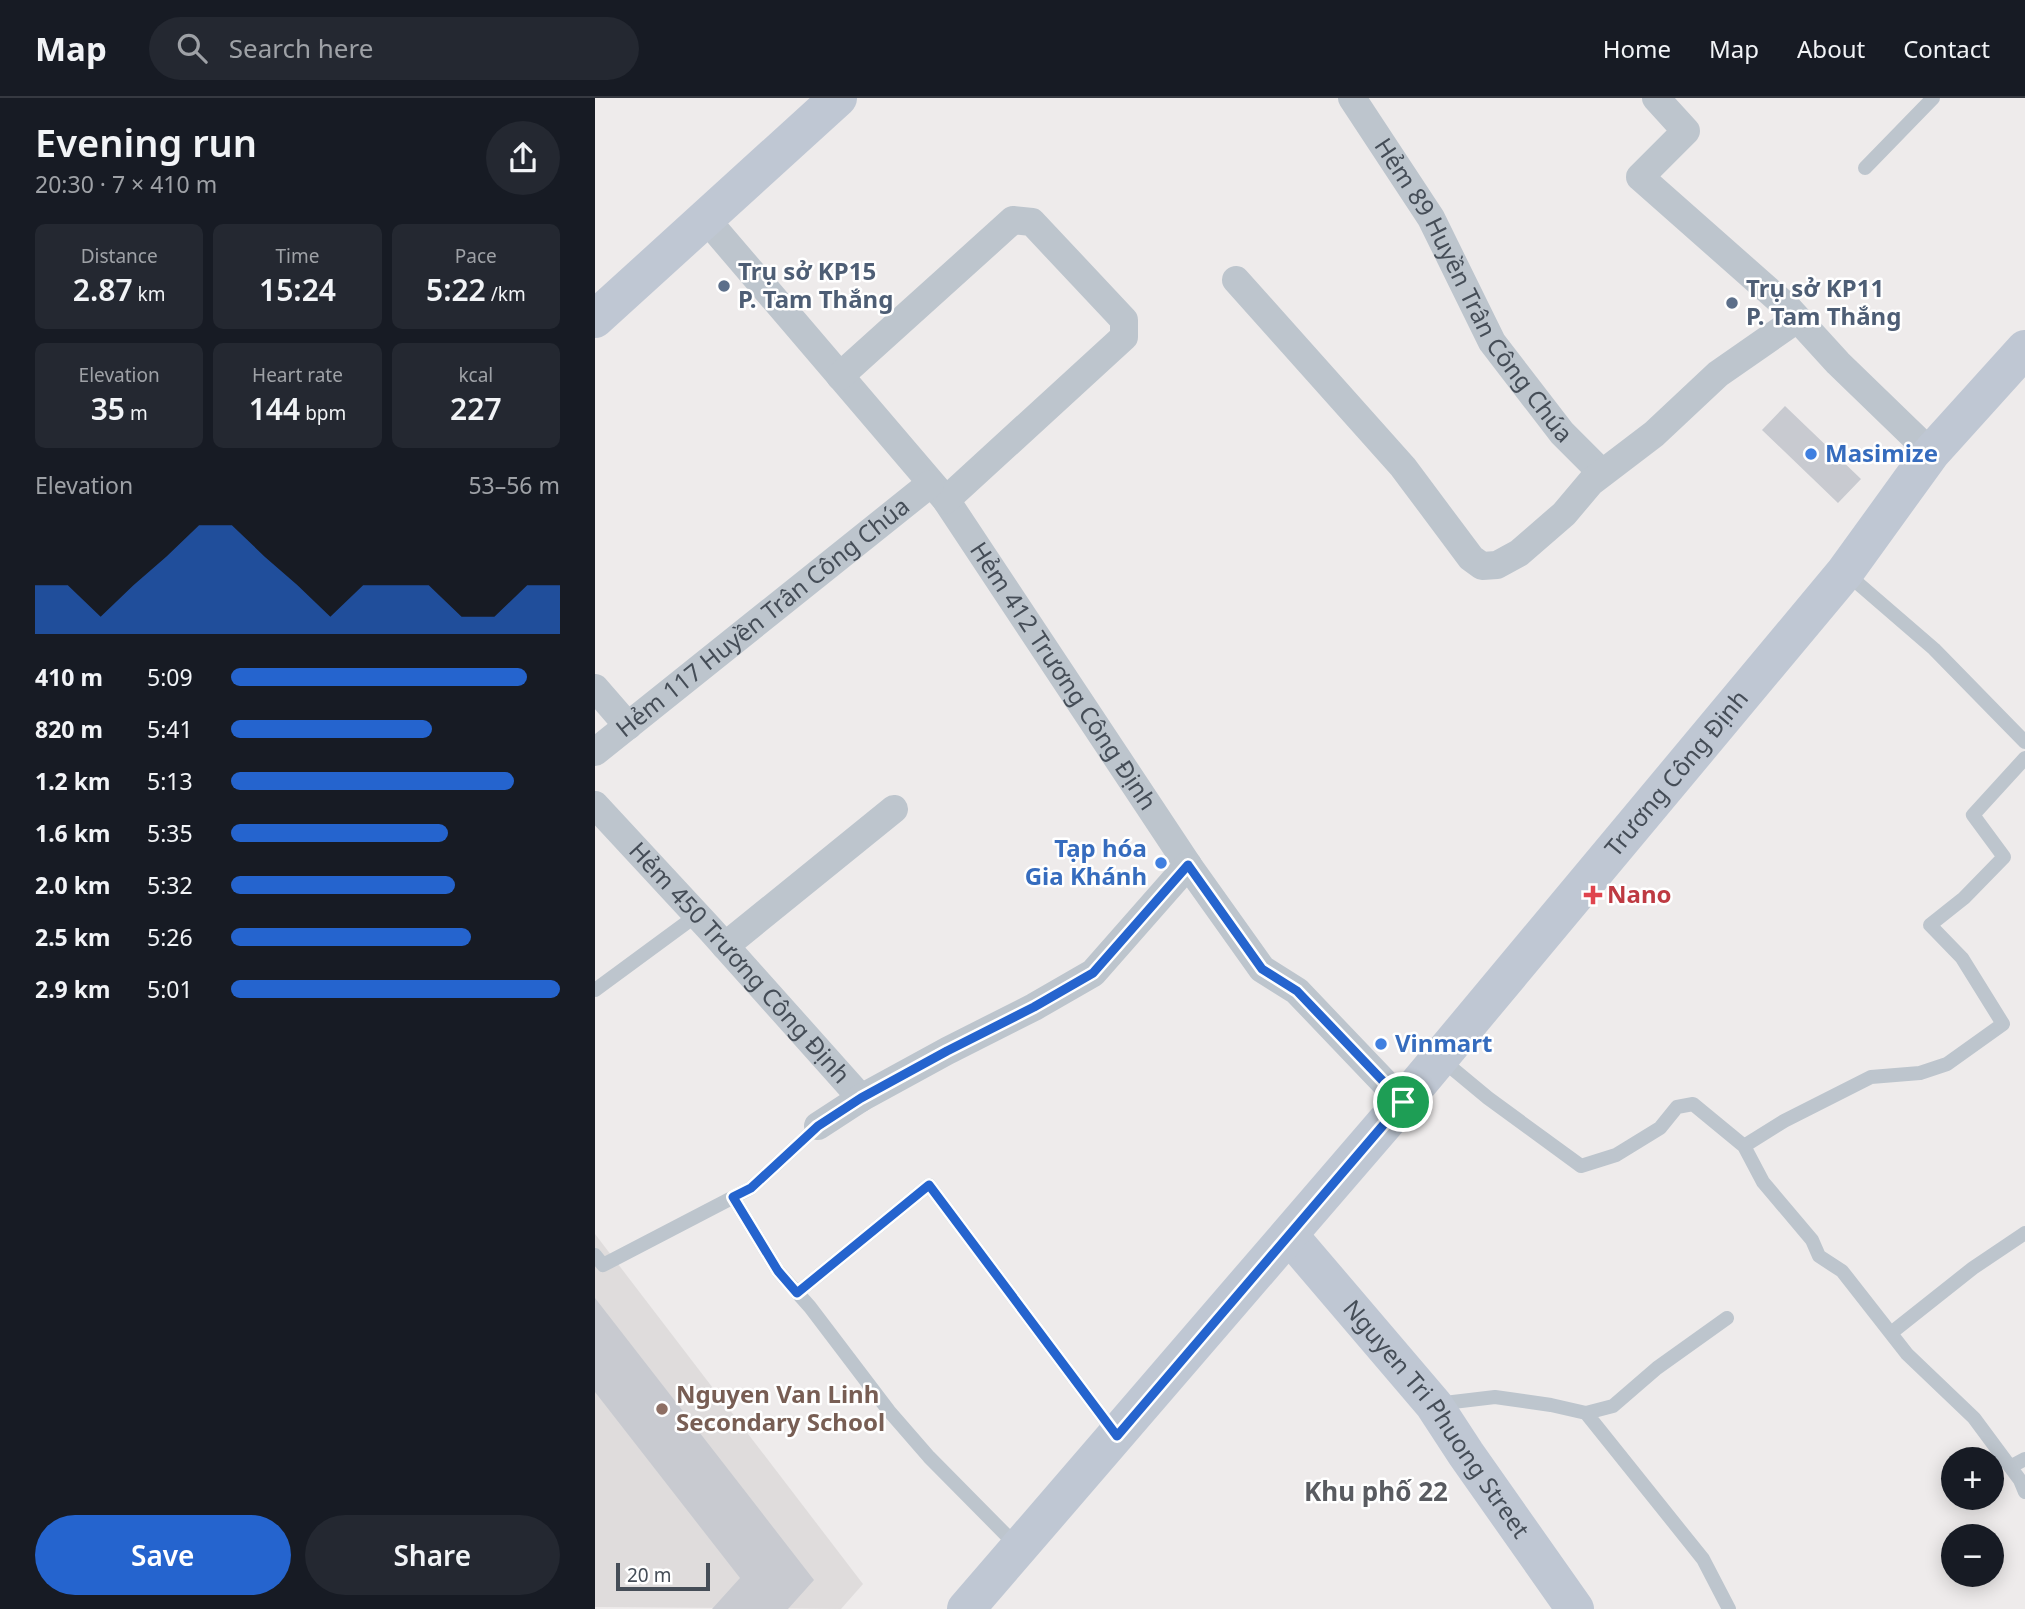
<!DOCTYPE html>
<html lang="en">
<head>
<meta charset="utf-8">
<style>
	:root { --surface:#171b24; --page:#242831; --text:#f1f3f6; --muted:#9ea1a6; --line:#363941; --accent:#2564ce }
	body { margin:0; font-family:"Noto Sans",sans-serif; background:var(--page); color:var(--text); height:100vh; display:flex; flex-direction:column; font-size:26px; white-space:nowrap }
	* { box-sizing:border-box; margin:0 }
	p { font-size:23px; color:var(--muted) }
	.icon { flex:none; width:38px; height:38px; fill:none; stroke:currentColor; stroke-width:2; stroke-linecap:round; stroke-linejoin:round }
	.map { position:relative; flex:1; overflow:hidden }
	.panel { display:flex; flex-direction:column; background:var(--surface); width:595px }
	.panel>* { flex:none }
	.controls { position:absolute; left:1346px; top:1349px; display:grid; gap:14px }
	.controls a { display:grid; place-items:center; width:63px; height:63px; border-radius:50%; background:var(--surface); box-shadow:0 4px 18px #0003; font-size:35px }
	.scale { position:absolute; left:21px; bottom:18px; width:94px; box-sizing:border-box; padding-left:7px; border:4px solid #454d57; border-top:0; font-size:19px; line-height:24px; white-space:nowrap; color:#454d57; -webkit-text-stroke:5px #fff; paint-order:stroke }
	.pin { position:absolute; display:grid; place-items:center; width:60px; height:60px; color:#fff; margin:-30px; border:4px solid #fff; border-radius:50%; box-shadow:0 2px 7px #0007 }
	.round { display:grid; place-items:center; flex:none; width:74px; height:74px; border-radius:37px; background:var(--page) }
	.headline { display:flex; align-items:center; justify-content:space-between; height:119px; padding:0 35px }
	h1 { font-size:38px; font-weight:600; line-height:52px }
	.stats { display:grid; grid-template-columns:repeat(3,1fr); gap:10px; height:119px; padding:7px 35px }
	.stats div { display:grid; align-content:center; border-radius:10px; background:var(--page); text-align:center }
	.stats b { font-size:30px; font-weight:600 }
	.stats small { font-size:19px; font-weight:400 }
	.stats p { font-size:19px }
	.chart { height:196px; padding:14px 35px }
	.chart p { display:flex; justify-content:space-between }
	.chart svg { width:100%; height:126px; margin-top:7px; fill:var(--accent); opacity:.7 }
	.cta { display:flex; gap:14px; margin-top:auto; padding:14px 35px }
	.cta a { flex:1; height:80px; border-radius:42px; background:var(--accent); color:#fff; font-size:28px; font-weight:600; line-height:80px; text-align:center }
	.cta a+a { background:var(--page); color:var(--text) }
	ul { padding:0 35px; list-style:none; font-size:23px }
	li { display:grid; grid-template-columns:112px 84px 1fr; align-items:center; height:52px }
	li i { height:18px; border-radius:9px; background:var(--accent) }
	header { display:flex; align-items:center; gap:42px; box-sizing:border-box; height:98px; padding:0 35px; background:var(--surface); border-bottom:2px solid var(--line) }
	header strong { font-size:33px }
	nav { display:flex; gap:38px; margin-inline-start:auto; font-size:24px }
	.search { width:490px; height:63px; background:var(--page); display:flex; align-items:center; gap:18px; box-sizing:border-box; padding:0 24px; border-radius:38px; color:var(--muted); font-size:26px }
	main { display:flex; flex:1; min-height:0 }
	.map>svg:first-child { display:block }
	.education { fill:#dfdcdc }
	.building { fill:#c8cad0 }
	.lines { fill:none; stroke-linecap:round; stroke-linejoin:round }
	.lane { stroke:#bdc5cd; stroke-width:14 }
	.street { stroke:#bdc5cd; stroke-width:28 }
	.secondary { stroke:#bfc7d3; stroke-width:38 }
	.route-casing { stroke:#fff; stroke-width:14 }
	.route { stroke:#2564ce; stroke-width:9 }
	.service-dot { fill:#5c6f8a; stroke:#fff; stroke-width:2.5 }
	.shop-dot { fill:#3f7fe0; stroke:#fff; stroke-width:2.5 }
	.health-dot { fill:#e0444e; stroke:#fff; stroke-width:2.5 }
	.education-dot { fill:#8d6e63; stroke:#fff; stroke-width:2.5 }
	.labels { text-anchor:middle; stroke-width:5; stroke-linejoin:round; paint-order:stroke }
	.service-label { font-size:24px; font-weight:bold; fill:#4e5e75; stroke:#fff; text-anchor:start }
	.street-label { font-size:24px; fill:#454d57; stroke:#fff }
	.shop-label { font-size:24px; font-weight:bold; fill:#366cbe; stroke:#fff; text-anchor:start }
	.health-label { font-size:24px; font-weight:bold; fill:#be3a42; stroke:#fff; text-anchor:start }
	.education-label { font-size:24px; font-weight:bold; fill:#785e54; stroke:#fff; text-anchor:start }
	.neighbourhood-label { font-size:26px; font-weight:bold; fill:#595b60; stroke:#fff }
</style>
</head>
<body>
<header>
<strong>Map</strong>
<div class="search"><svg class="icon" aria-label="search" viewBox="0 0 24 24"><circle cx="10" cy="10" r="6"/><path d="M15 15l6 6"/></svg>Search here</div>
<nav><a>Home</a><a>Map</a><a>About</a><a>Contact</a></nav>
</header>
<main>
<section class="panel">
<div class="headline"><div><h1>Evening run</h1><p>20:30 · 7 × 410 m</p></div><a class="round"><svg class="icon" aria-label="share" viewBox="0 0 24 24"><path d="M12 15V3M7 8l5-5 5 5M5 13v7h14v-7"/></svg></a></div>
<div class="stats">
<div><p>Distance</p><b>2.87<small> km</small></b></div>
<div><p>Time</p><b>15:24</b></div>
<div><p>Pace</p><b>5:22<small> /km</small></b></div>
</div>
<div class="stats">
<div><p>Elevation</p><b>35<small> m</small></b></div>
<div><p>Heart rate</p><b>144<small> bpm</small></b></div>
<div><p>kcal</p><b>227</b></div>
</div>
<div class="chart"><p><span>Elevation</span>53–56 m</p>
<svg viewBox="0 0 160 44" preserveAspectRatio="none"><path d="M0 44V27L10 27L20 38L30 27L40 17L50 6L60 6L70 17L80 27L90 38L100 27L110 27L120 27L130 38L140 38L150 27L160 27V44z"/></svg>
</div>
<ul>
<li><b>410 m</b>5:09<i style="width:90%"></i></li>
<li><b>820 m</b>5:41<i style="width:61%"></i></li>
<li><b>1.2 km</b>5:13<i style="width:86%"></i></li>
<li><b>1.6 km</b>5:35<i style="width:66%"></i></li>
<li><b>2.0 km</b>5:32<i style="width:68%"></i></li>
<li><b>2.5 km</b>5:26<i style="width:73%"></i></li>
<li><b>2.9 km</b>5:01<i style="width:100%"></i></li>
</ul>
<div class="cta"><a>Save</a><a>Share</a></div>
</section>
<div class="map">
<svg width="1430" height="1511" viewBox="0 0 1430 1511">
	<rect width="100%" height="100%" fill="#eeebeb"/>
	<path class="education" d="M0,1136L268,1486L246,1511L0,1509Z"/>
	<path class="building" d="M1190,308L1266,381L1243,405L1167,332Z
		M0,1200L219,1482L193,1511H117L145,1480L0,1294Z"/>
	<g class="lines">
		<path class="lane" d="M1270,70L1338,0
			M1251,475L1339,551L1430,644
			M0,892L102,817
			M846,961L893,1000L986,1068L1021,1057L1065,1030L1082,1009L1098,1006L1149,1048L1168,1084L1217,1142L1224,1158L1247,1173L1312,1256L1379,1320L1425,1382L1430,1394
			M1149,1048L1189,1023L1276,979L1325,975L1352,966L1408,926L1367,860L1335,827L1369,800L1409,759L1378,717L1430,660
			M138,1099L183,1173L215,1209L294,1313L334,1359L423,1449
			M0,1157L8,1167L156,1090L223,1028
			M202,1195L334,1087L519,1334
			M1296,1235L1378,1170L1430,1135
			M841,1306L900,1299L956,1307L991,1315L1108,1461L1134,1511
			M991,1315L1018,1308L1062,1270L1132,1220
			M1415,1369L1430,1361"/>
		<g class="street">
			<path id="s1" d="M757,0L836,120L897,244L967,335L1007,375"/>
			<path d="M1061,0L1091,33L1045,79L1191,208L1243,265L1336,355"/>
			<path id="s2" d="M111,121L351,402L593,767L667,871L702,893L808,1004"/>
			<path d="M641,182L808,369L876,460L887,468L902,467L924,455L969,416L996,384L1059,336L1123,276L1202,221"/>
			<path d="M245,278L418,122L437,124L529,222V239L351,402"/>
			<path d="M0,590L33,628"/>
			<path id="s3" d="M0,654L335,386"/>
			<path id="s4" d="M0,707L115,831L266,1000"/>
			<path d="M130,848L299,711"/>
			<path d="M223,1028L266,1000L352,953L439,909L498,875L593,767"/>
		</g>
		<g class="secondary">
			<path d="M0,221L243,0"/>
			<path id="s5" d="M694,1137L839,1307L871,1356L980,1511"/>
			<path id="s6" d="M371,1511L808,1004L1250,474L1336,355L1430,251"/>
		</g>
	</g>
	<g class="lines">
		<defs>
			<path id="route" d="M593,767L667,871L702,893L808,1004L522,1338L334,1087L202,1195L183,1173L138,1099L156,1090L223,1028L266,1000L352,953L439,909L498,875Z"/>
		</defs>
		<use href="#route" class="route-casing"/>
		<use href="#route" class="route"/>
	</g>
	<g class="service-dot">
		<circle cx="129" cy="188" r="7"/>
		<circle cx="1137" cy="205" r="7"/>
	</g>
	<g class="shop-dot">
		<circle cx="1216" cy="356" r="7"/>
		<circle cx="566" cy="765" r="7"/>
		<circle cx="786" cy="946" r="7"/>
	</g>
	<path class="health-dot" d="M994.5 786.5h7v7h7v7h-7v7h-7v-7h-7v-7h7z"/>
	<circle class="education-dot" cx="67" cy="1311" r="7"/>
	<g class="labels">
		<g class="service-label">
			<text x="143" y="182">Trụ sở KP15<tspan x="143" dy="28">P. Tam Thắng</tspan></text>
			<text x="1151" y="199">Trụ sở KP11<tspan x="1151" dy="28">P. Tam Thắng</tspan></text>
		</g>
		<g class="street-label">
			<text dy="8" stroke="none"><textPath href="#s1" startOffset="228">Hẻm 89 Huyền Trân Công Chúa</textPath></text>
			<text dy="8" stroke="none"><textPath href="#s3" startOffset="215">Hẻm 117 Huyền Trân Công Chúa</textPath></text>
			<text dy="8" stroke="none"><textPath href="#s2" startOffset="581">Hẻm 412 Trương Công Định</textPath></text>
			<text dy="8" stroke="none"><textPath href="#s6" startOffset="1097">Trương Công Định</textPath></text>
			<text dy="8" stroke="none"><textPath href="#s4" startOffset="214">Hẻm 450 Trương Công Định</textPath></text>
			<text dy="8" stroke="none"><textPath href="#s5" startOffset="236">Nguyen Tri Phuong Street</textPath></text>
		</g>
		<g class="shop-label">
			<text x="1230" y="364">Masimize</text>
			<text x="552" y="759" text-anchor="end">Tạp hóa<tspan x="552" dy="28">Gia Khánh</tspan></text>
			<text x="800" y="954">Vinmart</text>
		</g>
		<g class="health-label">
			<text x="1012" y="805">Nano</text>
		</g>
		<g class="education-label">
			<text x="81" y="1305">Nguyen Van Linh<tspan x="81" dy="28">Secondary School</tspan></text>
		</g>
		<g class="neighbourhood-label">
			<text x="781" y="1403">Khu phố 22</text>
		</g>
	</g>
</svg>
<div class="controls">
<a>+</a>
<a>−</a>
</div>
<div class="scale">20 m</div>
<div class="pin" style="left:808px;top:1004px;background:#1e9e55"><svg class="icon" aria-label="arrive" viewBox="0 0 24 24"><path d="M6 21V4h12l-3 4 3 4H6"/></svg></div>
</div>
</main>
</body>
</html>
